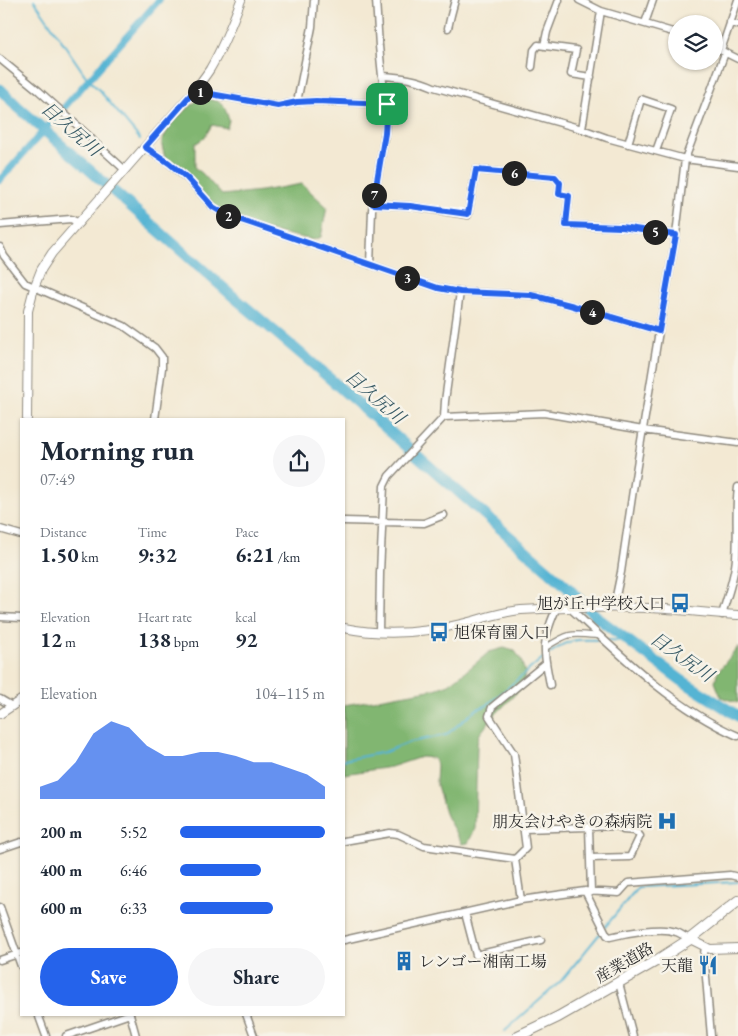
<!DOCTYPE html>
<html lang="en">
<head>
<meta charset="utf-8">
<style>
	:root { --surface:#fff; --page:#f6f6f7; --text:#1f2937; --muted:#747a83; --accent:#2563eb }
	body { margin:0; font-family:"EB Garamond","Noto Serif JP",serif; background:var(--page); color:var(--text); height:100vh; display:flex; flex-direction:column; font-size:19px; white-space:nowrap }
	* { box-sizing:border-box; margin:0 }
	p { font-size:16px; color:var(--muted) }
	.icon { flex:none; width:28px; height:28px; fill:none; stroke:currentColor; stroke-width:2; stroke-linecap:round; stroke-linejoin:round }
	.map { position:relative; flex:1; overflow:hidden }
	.side { position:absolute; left:20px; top:418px; width:325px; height:598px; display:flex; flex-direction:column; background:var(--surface); border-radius:0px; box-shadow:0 1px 4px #0004 }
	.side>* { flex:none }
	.fabs { position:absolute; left:668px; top:15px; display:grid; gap:10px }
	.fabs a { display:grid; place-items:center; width:55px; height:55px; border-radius:50%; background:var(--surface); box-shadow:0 1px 4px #0004; font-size:25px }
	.pin { position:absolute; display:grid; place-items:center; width:42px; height:42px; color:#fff; margin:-21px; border-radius:10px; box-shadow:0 2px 8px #0006 }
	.km { position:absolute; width:25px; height:25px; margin:-12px; border-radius:50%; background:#222; color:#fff; font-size:14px; line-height:25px; text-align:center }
	.round { display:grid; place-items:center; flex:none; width:52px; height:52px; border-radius:26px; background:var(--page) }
	.summary { display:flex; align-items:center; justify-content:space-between; height:85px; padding:0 20px }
	h1 { font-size:28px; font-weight:700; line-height:38px }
	.metrics { display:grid; grid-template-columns:repeat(3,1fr); gap:8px; height:85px; padding:5px 20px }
	.metrics div { display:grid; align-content:center }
	.metrics b { font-size:21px; font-weight:700 }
	.metrics small { font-size:14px; font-weight:400 }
	.metrics p { font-size:14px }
	.chart { height:140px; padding:10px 20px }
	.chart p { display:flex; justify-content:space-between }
	.chart svg { width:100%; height:90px; margin-top:5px; fill:var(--accent); opacity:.7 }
	.primary-button { display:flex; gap:10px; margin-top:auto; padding:10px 20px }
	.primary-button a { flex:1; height:58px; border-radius:30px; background:var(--accent); color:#fff; font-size:20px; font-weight:700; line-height:58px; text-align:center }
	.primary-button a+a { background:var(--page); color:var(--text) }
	ul { padding:0 20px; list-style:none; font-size:16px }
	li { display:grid; grid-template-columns:80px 60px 1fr; align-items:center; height:38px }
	li i { height:12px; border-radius:6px; background:var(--accent) }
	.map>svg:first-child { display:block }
	.forest { fill:#81b671; stroke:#56704e }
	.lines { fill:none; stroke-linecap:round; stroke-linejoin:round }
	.stream { stroke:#54b4d3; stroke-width:2 }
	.canal { stroke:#54b4d3; stroke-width:7 }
	.river { stroke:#54b4d3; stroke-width:11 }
	.pedestrian-casing { stroke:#8f8a7f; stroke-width:7 }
	.minor-casing { stroke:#8f8a7f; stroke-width:9 }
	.tertiary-casing { stroke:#8f8a7f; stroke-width:10 }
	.primary-casing { stroke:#8f8a7f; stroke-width:12 }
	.pedestrian { stroke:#fff; stroke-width:4.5 }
	.minor { stroke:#fff; stroke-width:6 }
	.tertiary { stroke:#fff; stroke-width:8 }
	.primary { stroke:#fff; stroke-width:10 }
	.route-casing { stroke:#fff; stroke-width:10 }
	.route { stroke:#2563eb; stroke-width:6 }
	.labels { text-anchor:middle; stroke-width:5; stroke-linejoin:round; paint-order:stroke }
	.poi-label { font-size:16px; fill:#2b2b2b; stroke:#f7f3e8; text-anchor:end }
	.street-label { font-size:16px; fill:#2b2b2b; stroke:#f7f3e8 }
	.water-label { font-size:18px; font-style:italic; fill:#395b66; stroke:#f7f3e8 }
</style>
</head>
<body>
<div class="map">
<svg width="738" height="1036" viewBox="0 0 738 1036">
	<rect width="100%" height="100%" fill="#f7f3e8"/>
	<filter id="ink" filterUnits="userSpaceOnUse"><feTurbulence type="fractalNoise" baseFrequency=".02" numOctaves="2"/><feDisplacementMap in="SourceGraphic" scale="10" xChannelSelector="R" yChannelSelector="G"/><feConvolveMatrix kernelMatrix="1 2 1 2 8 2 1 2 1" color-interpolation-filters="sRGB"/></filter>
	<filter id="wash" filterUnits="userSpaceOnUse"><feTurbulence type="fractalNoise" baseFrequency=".0096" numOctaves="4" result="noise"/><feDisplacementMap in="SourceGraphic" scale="20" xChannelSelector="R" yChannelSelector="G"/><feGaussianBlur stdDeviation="1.12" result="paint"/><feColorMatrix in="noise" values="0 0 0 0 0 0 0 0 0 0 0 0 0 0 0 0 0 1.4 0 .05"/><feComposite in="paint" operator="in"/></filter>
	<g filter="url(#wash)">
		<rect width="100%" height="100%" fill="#f3e9d3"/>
		<path class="forest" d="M200,98L218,101L225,108L229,120L227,128L212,125L204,138L195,144V168L202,173L222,195L261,191L302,184L327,207L321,237L313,240L256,228L218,216L194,186L165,158L162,146V141L172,122Z
			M738,647V703L721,697L715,682L717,673Z
			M504,648L515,651L521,660L525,673L523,686L492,718L479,735L477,744L475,829L468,843L462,844L446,816L436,782L437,765L433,758L421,757L391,767L344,774V705L435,689L449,684L470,668L489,652Z"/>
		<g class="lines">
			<path class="stream" d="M34,0L87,78L100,91L140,139
				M607,640L629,641
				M547,655C570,639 572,639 600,640
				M344,760L385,752L410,742L446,735L477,709L486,706L543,658
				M605,927L638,887L738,882
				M505,1031L561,981L602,931"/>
			<path class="canal" d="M0,180L159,0"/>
			<path class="river" d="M0,89L18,107L235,298L312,363L469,501L565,585L599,619L681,680L738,716"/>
		</g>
	</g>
	<g filter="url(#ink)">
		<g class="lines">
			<defs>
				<path id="pedestrian" d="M545,648C570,632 570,633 599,636"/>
				<path id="minor" d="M376,0L379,46L382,76C401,77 417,79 434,87L582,129L607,138L685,159L738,166
					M579,0L601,11L676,33
					M730,22L738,25
					M645,23L653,0
					M448,28L451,15L455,0
					M544,46L547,32L559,0
					M714,47L738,59
					M721,50L738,0
					M0,59L39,91L89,136L94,142L125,170
					M532,67L534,50L538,45L576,50L571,74L591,77
					M194,91L278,106L297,102L316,101L387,104
					M297,102L312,27L314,0
					M582,129L601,11
					M628,144L641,99L671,109L656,151
					M145,147L169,163L186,177L213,207L226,215L253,224L438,288L460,292L531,295L570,305L659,331
					M373,204L410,206L468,215L476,170L555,177L560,183L559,194L569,196L566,225L621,227L676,235
					M0,225L71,219L79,223
					M0,247L4,256L25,283L124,326L155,348L162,357V368L155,419
					M370,265L372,210L385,133L387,104L382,76
					M444,417L544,413L643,430L738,443
					M344,521L424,523L444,515
					M0,529L21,535
					M617,608L615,601L621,572L633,490L659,331L676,235L685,159L725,53
					M571,609C620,655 675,709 738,736
					M722,615C727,596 735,577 736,558C738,534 735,510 738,487
					M0,617L21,618
					M379,632L380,573L384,486L389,476L444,417L445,401L460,292
					M550,685C548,672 544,658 545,645C546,632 551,621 556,609
					M0,699L12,706
					M589,827L591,892
					M524,829L619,826L623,830L635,831L640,836L630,857L590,858
					M344,841L390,833L398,834L424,846L515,859
					M0,849L21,842
					M585,891L607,935L610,937C625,933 661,926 676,932C680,933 685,937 690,939
					M521,900L515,859L526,848L514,754L489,716L492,707L546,663
					M0,907L21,966
					M465,913L476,955L541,940
					M344,940L521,900L585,891L619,893L628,883L730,875L738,877
					M705,947L704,954L711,1036
					M0,960L21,953
					M619,983L633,1036
					M38,1014L46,1036
					M130,1014L136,1036
					M246,1014L254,1036
					M66,1036L130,1014"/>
				<path id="tertiary" d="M27,419L28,311L34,288L41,270L52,253L194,91C199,84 205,77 210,69C223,47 232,24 241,0
					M344,628C383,636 426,633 465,623C484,618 501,612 521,610C563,608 607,607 650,608C680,609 709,614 738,615
					M0,714L21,700
					M690,939L710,949L738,948"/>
				<path id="primary" d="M518,1036L558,1017L656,961L690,939L738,901"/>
			</defs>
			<use href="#pedestrian" class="pedestrian-casing"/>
			<use href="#minor" class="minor-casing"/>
			<use href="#tertiary" class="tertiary-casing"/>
			<use href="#primary" class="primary-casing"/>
			<use href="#pedestrian" class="pedestrian"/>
			<use href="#minor" class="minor"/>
			<use href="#tertiary" class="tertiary"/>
			<use href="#primary" class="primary"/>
		</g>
	</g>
	<g class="lines" filter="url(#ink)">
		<defs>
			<path id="route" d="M194,91L278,106L297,102L316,101L387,104L385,133L373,204L410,206L468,214L476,170L555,177L560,183L559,194L569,196L566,225L621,227L676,235L659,331L570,305L531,295L460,292L438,288L253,224L226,215L213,207L186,177L169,163L145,147Z"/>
		</defs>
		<use href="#route" class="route-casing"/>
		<use href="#route" class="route"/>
	</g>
	<defs>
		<symbol id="bus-bare" viewBox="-9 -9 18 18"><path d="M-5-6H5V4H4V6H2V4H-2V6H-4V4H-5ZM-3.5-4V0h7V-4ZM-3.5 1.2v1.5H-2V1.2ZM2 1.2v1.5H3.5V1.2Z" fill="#1f6fb2" stroke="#f7f3e8" stroke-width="2.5" paint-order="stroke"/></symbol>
		<symbol id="hospital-bare" viewBox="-9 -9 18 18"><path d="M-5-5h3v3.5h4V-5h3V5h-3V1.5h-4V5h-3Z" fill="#1f6fb2" stroke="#f7f3e8" stroke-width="2.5" paint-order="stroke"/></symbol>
		<symbol id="building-bare" viewBox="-9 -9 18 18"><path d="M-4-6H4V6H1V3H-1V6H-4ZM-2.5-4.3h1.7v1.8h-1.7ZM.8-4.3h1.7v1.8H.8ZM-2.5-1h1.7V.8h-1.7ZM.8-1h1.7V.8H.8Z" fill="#1f6fb2" stroke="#f7f3e8" stroke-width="2.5" paint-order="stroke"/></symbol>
		<symbol id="restaurant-bare" viewBox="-9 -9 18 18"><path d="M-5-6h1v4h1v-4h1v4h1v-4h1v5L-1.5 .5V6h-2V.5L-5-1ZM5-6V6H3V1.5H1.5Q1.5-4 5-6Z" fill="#1f6fb2" stroke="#f7f3e8" stroke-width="2.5" paint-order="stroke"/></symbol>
	</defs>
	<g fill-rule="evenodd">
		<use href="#bus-bare" x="666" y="589" width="28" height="28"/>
		<use href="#bus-bare" x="425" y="618" width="28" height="28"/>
		<use href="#hospital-bare" x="653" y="807" width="28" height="28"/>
		<use href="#building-bare" x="390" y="947" width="28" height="28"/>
		<use href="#restaurant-bare" x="694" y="951" width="28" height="28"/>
	</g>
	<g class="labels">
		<g class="poi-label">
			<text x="665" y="609">旭が丘中学校入口</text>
			<text x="454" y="638" text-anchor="start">旭保育園入口</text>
			<text x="652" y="827">朋友会けやきの森病院</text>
			<text x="419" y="967" text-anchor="start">レンゴー湘南工場</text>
			<text x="693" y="971">天龍</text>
		</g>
		<g class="street-label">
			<text transform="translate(624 962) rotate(-30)" y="6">産業道路</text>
		</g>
		<g class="water-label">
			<text transform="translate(71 129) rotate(41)" y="6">目久尻川</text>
			<text transform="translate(375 397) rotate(41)" y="6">目久尻川</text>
			<text transform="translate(682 657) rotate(35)" y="6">目久尻川</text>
		</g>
	</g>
</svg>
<div class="fabs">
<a><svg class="icon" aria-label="layers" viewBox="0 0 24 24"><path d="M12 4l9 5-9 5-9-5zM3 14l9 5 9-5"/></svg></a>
</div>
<div class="pin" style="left:387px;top:104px;background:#1e9e55"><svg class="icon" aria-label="arrive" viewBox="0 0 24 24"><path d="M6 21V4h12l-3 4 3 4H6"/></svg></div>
<b class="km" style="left:200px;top:92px">1</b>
<b class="km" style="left:228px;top:216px">2</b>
<b class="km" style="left:407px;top:278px">3</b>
<b class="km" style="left:592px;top:312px">4</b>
<b class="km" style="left:655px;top:232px">5</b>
<b class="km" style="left:514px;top:173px">6</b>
<b class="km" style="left:374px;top:195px">7</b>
<section class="side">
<div class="summary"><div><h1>Morning run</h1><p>07:49</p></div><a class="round"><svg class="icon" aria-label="share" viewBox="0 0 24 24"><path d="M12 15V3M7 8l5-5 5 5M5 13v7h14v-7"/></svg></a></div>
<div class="metrics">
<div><p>Distance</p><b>1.50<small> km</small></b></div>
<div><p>Time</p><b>9:32</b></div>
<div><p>Pace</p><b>6:21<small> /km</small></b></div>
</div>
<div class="metrics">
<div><p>Elevation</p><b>12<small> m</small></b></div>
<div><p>Heart rate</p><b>138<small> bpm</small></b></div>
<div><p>kcal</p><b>92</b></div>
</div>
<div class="chart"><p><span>Elevation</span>104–115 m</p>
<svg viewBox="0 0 160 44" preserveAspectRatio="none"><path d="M0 44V38L10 35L20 26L30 12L40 6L50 9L60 18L70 23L80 23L90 21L100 21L110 23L120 26L130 26L140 29L150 32L160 38V44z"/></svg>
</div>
<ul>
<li><b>200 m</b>5:52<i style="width:100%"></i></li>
<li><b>400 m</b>6:46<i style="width:56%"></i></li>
<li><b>600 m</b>6:33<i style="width:64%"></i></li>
</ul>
<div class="primary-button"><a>Save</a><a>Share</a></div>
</section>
</div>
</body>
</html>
